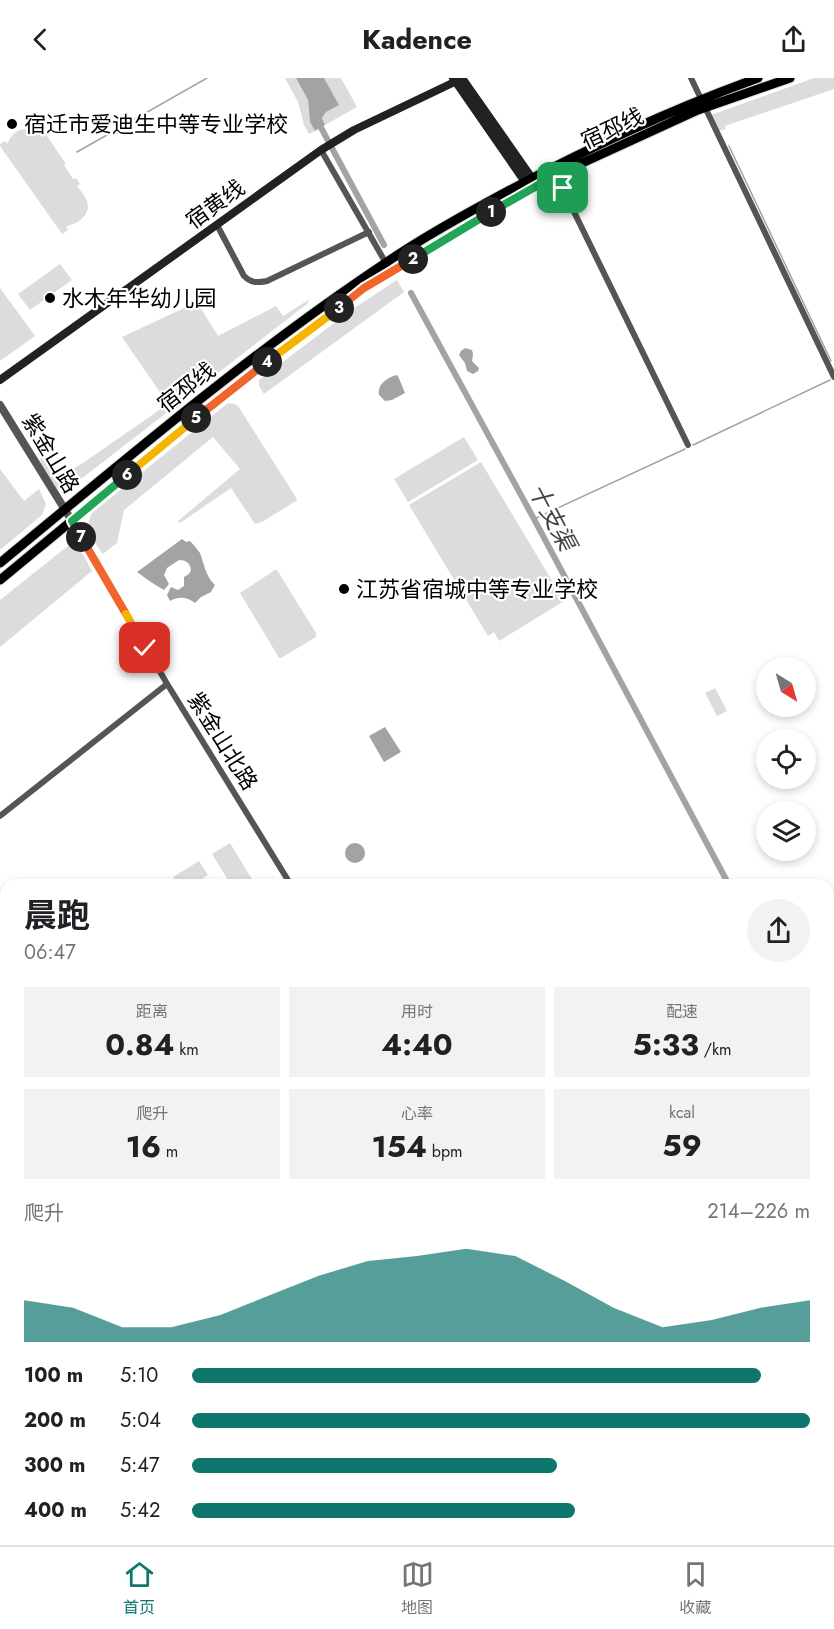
<!DOCTYPE html>
<html lang="zh">
<head>
<meta charset="utf-8">
<style>
	:root { --surface:#fff; --page:#f2f2f2; --text:#202124; --muted:#757577; --line:#e0e0e0; --accent:#0f766e }
	body { margin:0; font-family:Jost,"Noto Sans SC",sans-serif; background:var(--page); color:var(--text); height:100vh; display:flex; flex-direction:column; font-size:22px; white-space:nowrap }
	* { box-sizing:border-box; margin:0 }
	p { font-size:20px; color:var(--muted) }
	.icon { flex:none; width:33px; height:33px; fill:none; stroke:currentColor; stroke-width:2; stroke-linecap:round; stroke-linejoin:round }
	.map { position:relative; flex:1; overflow:hidden }
	.drawer { position:absolute; left:0px; top:801px; width:834px; height:666px; display:flex; flex-direction:column; background:var(--surface); border-radius:18px 18px 0 0; box-shadow:0 3px 9px #0003 }
	.drawer>* { flex:none }
	.needle { width:39px; rotate:143deg }
	.controls { position:absolute; left:756px; top:579px; display:grid; gap:12px }
	.controls a { display:grid; place-items:center; width:60px; height:60px; border-radius:50%; background:var(--surface); box-shadow:0 3px 9px #0003; font-size:30px }
	.pin { position:absolute; display:grid; place-items:center; width:51px; height:51px; color:#fff; margin:-26px; border-radius:12px; box-shadow:0 3px 9px #0006 }
	.km { position:absolute; width:30px; height:30px; margin:-15px; border-radius:50%; background:#222; color:#fff; font-size:16px; line-height:30px; text-align:center }
	.round { display:grid; place-items:center; flex:none; width:63px; height:63px; border-radius:32px; background:var(--page) }
	.headline { display:flex; align-items:center; justify-content:space-between; height:102px; padding:0 24px }
	h1 { font-size:33px; font-weight:700; line-height:45px }
	.metrics { display:grid; grid-template-columns:repeat(3,1fr); gap:9px; height:102px; padding:6px 24px }
	.metrics div { display:grid; align-content:center; border-radius:0px; background:var(--page); text-align:center }
	.metrics b { font-size:30px; font-weight:700 }
	.metrics small { font-size:16px; font-weight:400 }
	.metrics p { font-size:16px }
	.chart { height:168px; padding:12px 24px }
	.chart p { display:flex; justify-content:space-between }
	.chart svg { width:100%; height:108px; margin-top:6px; fill:var(--accent); opacity:.7 }
	ul { padding:0 24px; list-style:none; font-size:20px }
	li { display:grid; grid-template-columns:96px 72px 1fr; align-items:center; height:45px }
	li i { height:15px; border-radius:8px; background:var(--accent) }
	header { display:flex; justify-content:space-between; align-items:center; height:78px; padding:0 24px; background:var(--surface); font-size:27px; font-weight:700 }
	.tabs { display:flex; justify-content:space-around; align-items:center; height:84px; border-top:2px solid var(--line); background:var(--surface); font-size:16px; color:var(--muted) }
	.tabs a { display:grid; justify-items:center; gap:3px }
	.tabs .active { color:var(--accent) }
	.map>svg:first-child { display:block }
	.green { fill:#dcdcdc }
	.water { fill:#a3a3a3 }
	.lines { fill:none; stroke-linecap:round; stroke-linejoin:round }
	.stream { stroke:#a3a3a3; stroke-width:1.5 }
	.canal { stroke:#a3a3a3; stroke-width:6 }
	.primary-casing { stroke:#dbdbdb; stroke-width:11 }
	.minor { stroke:#555; stroke-width:6 }
	.tertiary { stroke:#555; stroke-width:8 }
	.secondary { stroke:#222; stroke-width:8 }
	.primary { stroke:#000; stroke-width:9 }
	.split-1-casing { stroke:#fff; stroke-width:12 }
	.split-2-casing { stroke:#fff; stroke-width:12 }
	.split-3-casing { stroke:#fff; stroke-width:12 }
	.split-4-casing { stroke:#fff; stroke-width:12 }
	.split-5-casing { stroke:#fff; stroke-width:12 }
	.split-6-casing { stroke:#fff; stroke-width:12 }
	.split-7-casing { stroke:#fff; stroke-width:12 }
	.split-8-casing { stroke:#fff; stroke-width:12 }
	.split-9-casing { stroke:#fff; stroke-width:12 }
	.split-1 { stroke:#22a559; stroke-width:8 }
	.split-2 { stroke:#22a559; stroke-width:8 }
	.split-3 { stroke:#f0652b; stroke-width:8 }
	.split-4 { stroke:#f5b400; stroke-width:8 }
	.split-5 { stroke:#f0652b; stroke-width:8 }
	.split-6 { stroke:#f5b400; stroke-width:8 }
	.split-7 { stroke:#22a559; stroke-width:8 }
	.split-8 { stroke:#f0652b; stroke-width:8 }
	.split-9 { stroke:#f5b400; stroke-width:8 }
	.poi-dot { fill:#000; stroke:#fff; stroke-width:2 }
	.labels { text-anchor:middle; stroke-width:4.5; stroke-linejoin:round; paint-order:stroke }
	.poi-label { font-size:22px; fill:#000; stroke:#fff; text-anchor:start }
	.street-label { font-size:22px; fill:#000; stroke:#fff }
	.water-label { font-size:24px; font-style:italic; fill:#444; stroke:#fff }
</style>
</head>
<body>
<header><svg class="icon" aria-label="back" viewBox="0 0 24 24"><path d="M15 5l-7 7 7 7"/></svg>Kadence<svg class="icon" aria-label="share" viewBox="0 0 24 24"><path d="M12 15V3M7 8l5-5 5 5M5 13v7h14v-7"/></svg></header>
<div class="map">
<svg width="834" height="1467" viewBox="0 0 834 1467">
	<rect width="100%" height="100%" fill="#fff"/>
	<path class="green" d="M285,0H296L308,22L310,44L315,53L309,56L304,47L298,24Z
		M324,0H341L357,29L325,47L322,40L326,34L338,26Z
		M814,0H834V11L725,48L726,51L719,53L711,37Z
		M36,42L66,86L64,87L73,101L76,100L80,106L77,108C80,112 84,116 86,121C93,135 79,146 66,148L68,152L62,156L0,68V66L5,63L7,66C14,50 25,48 39,55L32,45Z
		M60,186L72,202L30,232L18,216Z
		M397,202L404,214L264,316L259,308V302L354,230Z
		M0,210L35,258L0,283Z
		M310,221L307,226L68,411L64,413L57,411L41,386L40,377L44,375L58,400L83,385L168,326L122,259L197,224L218,258L276,228L283,238Z
		M228,325L235,326L238,328L297,421L296,423L262,444L255,446L231,410L180,445L178,443L240,391L213,359L124,432L117,465L103,476C93,461 83,453 92,435Z
		M464,359L478,382L408,424L394,401Z
		M481,384L564,523L499,563L494,554L488,558L409,427Z
		M0,391L24,423L39,411L46,426L42,437L0,472Z
		M69,467C81,467 87,484 92,493L0,569V522Z
		M275,492H277L316,555V559L281,580H279L240,515Z
		M715,610L727,633L717,638L705,615Z
		M230,765L253,803L247,807H231L212,776Z
		M199,783L208,797L192,807H178L173,799Z
		M0,1014L6,1026V1131L0,1117Z
		M0,1232L6,1246V1367L0,1352Z
		M0,1420L6,1433V1461H20L23,1467H0Z
		M43,1461H85L86,1467H45Z
		M140,1461H221L194,1467H191L189,1464L178,1467H143Z"/>
	<path class="water" d="M296,0H324L339,27L326,34L322,40L325,47L315,53L310,44L308,22Z
		M465,270L472,272L473,276L472,283L479,290L478,293L473,296L467,293L465,285L459,277L461,273Z
		M396,297L398,298L405,315L392,322L385,323L379,317C377,306 387,300 396,297Z
		M182,461L186,464L190,463C194,467 197,471 200,475C204,486 206,499 215,507L211,514L201,519L195,525C187,519 179,518 170,523L167,517L171,509L178,512L184,508V499L189,496L191,492C190,485 186,482 179,482L167,490L164,497L169,506L164,512C155,507 146,501 137,494Z
		M385,649L401,674L384,684L369,658Z
		M345 775a10 10 0 1 1 20 0a10 10 0 1 1-20 0Z
		M834,1148V1173L828,1178V1150Z
		M253,1461H304L279,1467H228Z"/>
	<g class="lines">
		<path class="stream" d="M729,68L831,283
			M77,74L207,0
			M693,367L830,302
			M534,441L685,371"/>
		<path class="canal" d="M318,44L384,167
			M411,215L534,441L729,807
			M828,991L834,1003"/>
		<defs>
			<path id="primary" d="M0,485C125,382 249,276 384,186C416,164 451,144 486,125C573,77 664,34 758,0
				M0,502L224,317L364,210L476,142L556,97L698,32L790,0
				M0,1154L6,1167
				M0,1188L6,1201
				M109,1461L111,1467
				M125,1461L130,1467"/>
		</defs>
		<use href="#primary" class="primary-casing"/>
		<path class="minor" d="M691,0L834,299
			M321,72L391,194
			M556,97L688,367
			M217,147L244,198C251,205 257,205 267,203L369,154
			M72,443L166,604L291,807
			M0,738L167,606
			M0,1135L6,1149
			M0,1210L6,1223
			M828,1253L834,1251
			M828,1294L834,1292
			M98,1461L100,1467
			M348,1467L361,1461
			M492,1467L503,1461"/>
		<path class="tertiary" d="M0,327L72,443"/>
		<path class="secondary" d="M453,0L525,104
			M462,0L532,100
			M0,302L321,72L354,52L463,0"/>
		<use href="#primary" class="primary"/>
	</g>
	<g class="lines">
		<defs>
			<path id="split-1" d="M491,134L556,97L563,110"/>
			<path id="split-2" d="M413,181L491,134"/>
			<path id="split-3" d="M339,230L364,210L413,181"/>
			<path id="split-4" d="M267,284L339,230"/>
			<path id="split-5" d="M196,340L267,284"/>
			<path id="split-6" d="M127,397L196,340"/>
			<path id="split-7" d="M81,459L72,443L127,397"/>
			<path id="split-8" d="M81,459L126,536"/>
			<path id="split-9" d="M126,536L145,570"/>
		</defs>
		<use href="#split-1" class="split-1-casing"/>
		<use href="#split-2" class="split-2-casing"/>
		<use href="#split-3" class="split-3-casing"/>
		<use href="#split-4" class="split-4-casing"/>
		<use href="#split-5" class="split-5-casing"/>
		<use href="#split-6" class="split-6-casing"/>
		<use href="#split-7" class="split-7-casing"/>
		<use href="#split-8" class="split-8-casing"/>
		<use href="#split-9" class="split-9-casing"/>
		<use href="#split-1" class="split-1"/>
		<use href="#split-2" class="split-2"/>
		<use href="#split-3" class="split-3"/>
		<use href="#split-4" class="split-4"/>
		<use href="#split-5" class="split-5"/>
		<use href="#split-6" class="split-6"/>
		<use href="#split-7" class="split-7"/>
		<use href="#split-8" class="split-8"/>
		<use href="#split-9" class="split-9"/>
	</g>
	<g class="poi-dot">
		<circle cx="12" cy="46" r="6"/>
		<circle cx="50" cy="220" r="6"/>
		<circle cx="344" cy="511" r="6"/>
	</g>
	<g class="labels">
		<g class="poi-label">
			<text x="24" y="54">宿迁市爱迪生中等专业学校</text>
			<text x="62" y="228">水木年华幼儿园</text>
			<text x="356" y="519">江苏省宿城中等专业学校</text>
		</g>
		<g class="street-label">
			<text transform="translate(612 50) rotate(-25)" y="8">宿邳线</text>
			<text transform="translate(215 126) rotate(-36)" y="8">宿黄线</text>
			<text transform="translate(186 309) rotate(-38)" y="8">宿邳线</text>
			<text transform="translate(51 375) rotate(59)" y="8">紫金山路</text>
			<text transform="translate(223 663) rotate(58)" y="8">紫金山北路</text>
		</g>
		<g class="water-label">
			<text transform="translate(552 439) rotate(62)" y="8">十支渠</text>
		</g>
	</g>
</svg>
<div class="controls">
<a><svg class="needle" viewBox="-14 -14 28 28"><path d="M0-13l5 13h-10z" fill="#e53935"/><path d="M0 13l5-13h-10z" fill="#757577"/></svg></a>
<a><svg class="icon" aria-label="locate" viewBox="0 0 24 24"><circle cx="12" cy="12" r="6"/><path d="M12 2v4M12 18v4M2 12h4M18 12h4"/></svg></a>
<a><svg class="icon" aria-label="layers" viewBox="0 0 24 24"><path d="M12 4l9 5-9 5-9-5zM3 14l9 5 9-5"/></svg></a>
</div>
<div class="pin" style="left:563px;top:110px;background:#1e9e55"><svg class="icon" aria-label="arrive" viewBox="0 0 24 24"><path d="M6 21V4h12l-3 4 3 4H6"/></svg></div>
<div class="pin" style="left:145px;top:570px;background:#d93025"><svg class="icon" aria-label="check" viewBox="0 0 24 24"><path d="M5 12l5 5 9-10"/></svg></div>
<b class="km" style="left:491px;top:134px">1</b>
<b class="km" style="left:413px;top:181px">2</b>
<b class="km" style="left:339px;top:230px">3</b>
<b class="km" style="left:267px;top:284px">4</b>
<b class="km" style="left:196px;top:340px">5</b>
<b class="km" style="left:127px;top:397px">6</b>
<b class="km" style="left:81px;top:459px">7</b>
<section class="drawer">
<div class="headline"><div><h1>晨跑</h1><p>06:47</p></div><a class="round"><svg class="icon" aria-label="share" viewBox="0 0 24 24"><path d="M12 15V3M7 8l5-5 5 5M5 13v7h14v-7"/></svg></a></div>
<div class="metrics">
<div><p>距离</p><b>0.84<small> km</small></b></div>
<div><p>用时</p><b>4:40</b></div>
<div><p>配速</p><b>5:33<small> /km</small></b></div>
</div>
<div class="metrics">
<div><p>爬升</p><b>16<small> m</small></b></div>
<div><p>心率</p><b>154<small> bpm</small></b></div>
<div><p>kcal</p><b>59</b></div>
</div>
<div class="chart"><p><span>爬升</span>214–226 m</p>
<svg viewBox="0 0 160 44" preserveAspectRatio="none"><path d="M0 44V27L10 30L20 38L30 38L40 33L50 25L60 17L70 11L80 9L90 6L100 9L110 19L120 30L130 38L140 35L150 30L160 27V44z"/></svg>
</div>
<ul>
<li><b>100 m</b>5:10<i style="width:92%"></i></li>
<li><b>200 m</b>5:04<i style="width:100%"></i></li>
<li><b>300 m</b>5:47<i style="width:59%"></i></li>
<li><b>400 m</b>5:42<i style="width:62%"></i></li>
</ul>
</section>
</div>
<nav class="tabs">
<a class="active"><svg class="icon" aria-label="home" viewBox="0 0 24 24"><path d="M3 11l9-7 9 7M6 9v11h12V9"/></svg>首页</a>
<a><svg class="icon" aria-label="map" viewBox="0 0 24 24"><path d="M3 6l6-2 6 2 6-2v14l-6 2-6-2-6 2zM9 4v14M15 6v14"/></svg>地图</a>
<a><svg class="icon" aria-label="saved" viewBox="0 0 24 24"><path d="M7 4h10v16l-5-4-5 4z"/></svg>收藏</a>
</nav>
</body>
</html>
